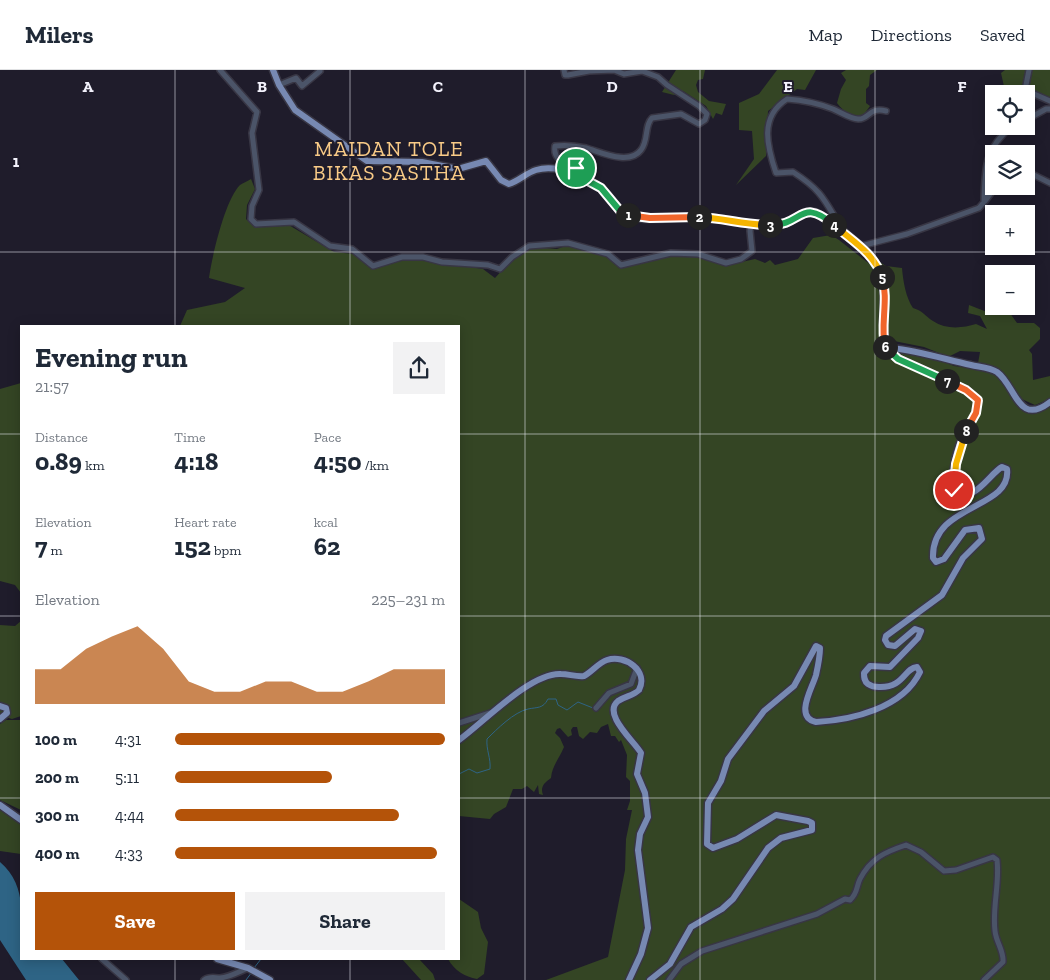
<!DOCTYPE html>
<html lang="en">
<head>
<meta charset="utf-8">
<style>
	:root { --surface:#fff; --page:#f2f2f3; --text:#1f2937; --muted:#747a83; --line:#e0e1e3; --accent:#b45309 }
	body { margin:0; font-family:"Zilla Slab",serif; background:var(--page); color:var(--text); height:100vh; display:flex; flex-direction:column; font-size:19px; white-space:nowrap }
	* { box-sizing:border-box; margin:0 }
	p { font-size:16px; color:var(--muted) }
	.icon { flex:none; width:28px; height:28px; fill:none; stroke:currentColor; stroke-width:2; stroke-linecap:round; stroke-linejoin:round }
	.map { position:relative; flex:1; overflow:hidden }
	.side { position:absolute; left:20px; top:255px; width:440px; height:635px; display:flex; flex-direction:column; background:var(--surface); border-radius:0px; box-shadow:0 2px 12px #0003 }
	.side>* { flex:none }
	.controls { position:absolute; left:985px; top:15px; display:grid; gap:10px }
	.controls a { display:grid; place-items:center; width:50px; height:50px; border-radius:0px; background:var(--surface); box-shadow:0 2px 12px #0003; font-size:25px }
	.pin { position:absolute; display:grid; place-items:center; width:42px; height:42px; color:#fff; margin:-21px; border:2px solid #fff; border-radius:50%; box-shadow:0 1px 5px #0007 }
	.km { position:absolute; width:25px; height:25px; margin:-12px; border-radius:50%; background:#222; color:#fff; font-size:14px; line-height:25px; text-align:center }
	.round { display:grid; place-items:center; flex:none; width:52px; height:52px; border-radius:0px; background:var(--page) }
	.summary { display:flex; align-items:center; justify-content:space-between; height:85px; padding:0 15px }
	h1 { font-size:28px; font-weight:800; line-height:38px }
	.figures { display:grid; grid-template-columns:repeat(3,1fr); gap:8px; height:85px; padding:5px 15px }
	.figures div { display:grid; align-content:center }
	.figures b { font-size:25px; font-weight:800 }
	.figures small { font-size:14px; font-weight:400 }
	.figures p { font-size:14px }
	.chart { height:140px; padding:10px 15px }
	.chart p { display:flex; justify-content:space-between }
	.chart svg { width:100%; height:90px; margin-top:5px; fill:var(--accent); opacity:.7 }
	.button { display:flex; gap:10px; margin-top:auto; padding:10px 15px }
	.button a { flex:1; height:58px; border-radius:0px; background:var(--accent); color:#fff; font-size:20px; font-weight:800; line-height:58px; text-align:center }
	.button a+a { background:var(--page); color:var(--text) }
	ul { padding:0 15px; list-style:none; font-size:16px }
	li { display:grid; grid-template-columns:80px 60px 1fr; align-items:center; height:38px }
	li i { height:12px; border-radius:6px; background:var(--accent) }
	header { display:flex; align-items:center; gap:30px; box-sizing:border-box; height:70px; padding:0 25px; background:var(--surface); border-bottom:1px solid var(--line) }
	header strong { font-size:24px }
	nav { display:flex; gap:28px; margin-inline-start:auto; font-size:18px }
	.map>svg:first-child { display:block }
	.green { fill:#344524 }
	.water { fill:#2e6485 }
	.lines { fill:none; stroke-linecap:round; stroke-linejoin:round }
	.stream { stroke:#2e6485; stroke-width:1 }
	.minor-casing { stroke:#383644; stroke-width:8 }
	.major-casing { stroke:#383644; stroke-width:9 }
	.minor { stroke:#4b5468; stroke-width:5 }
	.major { stroke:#7789b2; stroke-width:6 }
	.split-1-casing { stroke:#fff; stroke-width:10 }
	.split-2-casing { stroke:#fff; stroke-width:10 }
	.split-3-casing { stroke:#fff; stroke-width:10 }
	.split-4-casing { stroke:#fff; stroke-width:10 }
	.split-5-casing { stroke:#fff; stroke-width:10 }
	.split-6-casing { stroke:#fff; stroke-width:10 }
	.split-7-casing { stroke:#fff; stroke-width:10 }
	.split-8-casing { stroke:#fff; stroke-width:10 }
	.split-9-casing { stroke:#fff; stroke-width:10 }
	.split-1 { stroke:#22a559; stroke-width:6 }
	.split-2 { stroke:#f0652b; stroke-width:6 }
	.split-3 { stroke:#f5b400; stroke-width:6 }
	.split-4 { stroke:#22a559; stroke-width:6 }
	.split-5 { stroke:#f5b400; stroke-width:6 }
	.split-6 { stroke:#f0652b; stroke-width:6 }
	.split-7 { stroke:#22a559; stroke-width:6 }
	.split-8 { stroke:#f0652b; stroke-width:6 }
	.split-9 { stroke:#f5b400; stroke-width:6 }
	.grid { fill:none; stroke:#f3f2fc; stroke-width:1; stroke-opacity:0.55 }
	.labels { text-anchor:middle; stroke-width:4; stroke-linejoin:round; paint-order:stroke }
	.neighbourhood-label { font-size:21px; letter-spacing:1px; fill:#f9cb87; stroke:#1f1c2b }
	.grid-label { font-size:16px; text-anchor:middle; font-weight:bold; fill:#f3f2fc; stroke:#1f1c2b; stroke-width:4; stroke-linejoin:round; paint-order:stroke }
</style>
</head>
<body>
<header>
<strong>Milers</strong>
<nav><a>Map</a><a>Directions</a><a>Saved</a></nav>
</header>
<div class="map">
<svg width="1050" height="910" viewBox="0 0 1050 910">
	<rect width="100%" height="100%" fill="#1f1c2b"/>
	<path class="green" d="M676,0H705L703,9L698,10L696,15L698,22L709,31L726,34L722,45L716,43L713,49L706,36L683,21L674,25L662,22Z
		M777,0H816L805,20L797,19L768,41L766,86L736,115L754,89L752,61L739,60V33L759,24Z
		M846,0H877L870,5L869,16L866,19V33L870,36L862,47C851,47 844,42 837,33L841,19L846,10L841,3Z
		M1005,0H1050V28L1030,21H1005L1001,3Z
		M251,109L255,119L247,135L246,149L250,153L287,154L334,182L354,184L372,198L401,191L424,190L483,199L495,208L514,187L534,177L557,179L568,175L605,185L622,198L672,186H700L724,196L755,189L765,193L770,190L775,195L798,189L813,168L831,165L839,170L872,196L882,233L879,272L885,277L927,285L954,296L977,299L980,282L960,281L950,286L944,285L924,277L889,270C886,238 892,216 873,188L886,196L902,198C903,211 906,228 913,238C923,241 925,246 933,251C946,260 963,258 976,254L987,259L980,246L968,243L969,235L987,242L1007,239L1017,253H1034L1040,258V269L1029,280L1032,284L1033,310L1050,306V329L1035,335L1017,327L1013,329C1020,343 1037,345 1050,337V910H546L608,887L625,800L626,769L632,740H627L630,731V711L626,707L627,685L621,670L619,672L615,666H611L608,654L601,657L597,663L590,662L583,669L579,666L577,657H573L571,660L572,665L568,667L560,658L557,659L555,663L560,668L564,677C559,689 552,696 551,708C544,713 540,717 543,725L539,724L538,715L534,722L527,716L522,719H513L506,737L494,744L490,749L459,746V256H180L187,240L225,232L245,218L209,208C212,186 225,130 240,115C243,113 248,111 251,109Z
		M21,313V523L15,515L0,511V319Z
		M21,551V646L12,649L0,645V555L15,556Z
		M6,650H21V740L0,730V654Z
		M0,736L21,752V784L0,781Z
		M459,829L478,842L481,858L488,872L484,904L477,909C465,907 454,900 448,889H459Z
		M402,889H419L433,904L435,910H421Z"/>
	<path class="water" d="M0,792C29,816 21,855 21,889H62L79,910H26L0,870Z"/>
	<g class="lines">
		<path class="stream" d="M459,704L469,699L477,703L490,699C491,688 486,680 487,669C497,659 514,642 528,639C537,637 543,639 548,629H556L558,635L567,640L578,632L593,638
			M254,898L261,889
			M246,910L252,902"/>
		<defs>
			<path id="minor" d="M220,0L257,42L252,63L259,120L252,136L251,149L256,154L294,152L330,176L352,179L373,196L402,187H423L442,192L488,195L500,199L512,187L529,176L568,173L608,184L621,195L671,183L698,184L726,193L741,189L752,181L750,161L751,155
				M564,0L565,5H568L589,1L614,0L624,4L642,1L658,7L667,15L699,36L707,44L705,50L699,54L681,44L652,48C644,56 649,70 641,80C629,96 601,82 586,78C577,76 563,75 555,76C552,93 573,96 584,106
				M1029,0L1025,20L1050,31
				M279,15L296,8L302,16L320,1
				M1026,50L1046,39H1050
				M1026,101L1050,113
				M985,131L991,123L994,110
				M840,156C824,129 821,120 793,102L776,103C767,76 759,47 787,29C801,30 820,34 833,39C840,42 851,49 858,49C869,50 869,36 886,41
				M861,176L907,164L979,138L984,132C985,99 984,79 1012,56
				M596,638L609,623L631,614L637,598
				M459,653L490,643
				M102,889L126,910
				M204,910C210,906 214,908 220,908C230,907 238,902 248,898
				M669,910L681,894L702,881L817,844L845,829L850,830C858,823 856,817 860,809C871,788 885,782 906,775L921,782L944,801L956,800L993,787L997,790C1000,814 992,837 995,861C996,872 1004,881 1003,892L984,910"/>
			<path id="major" d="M273,0L279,15L295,40L367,91L422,92L458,99L486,91L501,110L509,114C519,111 526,103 536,100C558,93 594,109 608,125C617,136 622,145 637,148C658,151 680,146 701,147C728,147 753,158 780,155C793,154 801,139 814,142C826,145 850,167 860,175C905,214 868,254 892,278C919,281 944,289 971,295C979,297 989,297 997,302C1016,316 1018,357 1050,332
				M0,636L6,638L7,643L0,649
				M459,670C483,653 531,602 561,604C569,604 576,607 584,606C592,602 598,593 607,590C625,584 649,601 639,620C633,626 625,626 618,631C602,644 634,671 641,683L637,704L645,723L648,747L640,764L638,780L648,858L641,884L629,910
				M0,735L21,750
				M217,889L248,898L270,910
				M650,910L670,894L691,857L722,839L733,829L768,778L781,768L812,760V753L808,751L776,745L737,769L713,778L707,774L708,733L721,711L728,689L764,641L794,616L816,576L820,578C820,587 818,596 816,605C812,619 794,647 816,652C852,650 903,638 920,602L917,597C904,598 904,618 879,617C875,617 871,616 868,614C864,611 864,607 864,603L870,596L890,597L918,568L921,561L915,559L895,576L888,575L885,570L886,566L942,525L963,488L982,469L979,458L965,460L944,489L936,492L933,488C931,433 1012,440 1007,399L1002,397C989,404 973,436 954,420C950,404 957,377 965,362C971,351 978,343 978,330L967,320L891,285L885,276L884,268"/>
		</defs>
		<use href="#minor" class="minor-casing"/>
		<use href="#major" class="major-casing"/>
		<use href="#minor" class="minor"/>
		<use href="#major" class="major"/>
	</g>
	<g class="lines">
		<defs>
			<path id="split-1" d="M576,98L588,111L601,118L621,142L628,145"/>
			<path id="split-2" d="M628,145L650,148L699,147"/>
			<path id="split-3" d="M699,147C723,148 746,155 770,155"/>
			<path id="split-4" d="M770,155C803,156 800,126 834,155"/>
			<path id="split-5" d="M834,155C852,171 874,183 882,207"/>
			<path id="split-6" d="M882,207C889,230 880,254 885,277"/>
			<path id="split-7" d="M885,277L898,289L947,311"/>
			<path id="split-8" d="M947,311L966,320L978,330L976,343L966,361"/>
			<path id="split-9" d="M954,420L956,394L966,361"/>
		</defs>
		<use href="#split-1" class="split-1-casing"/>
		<use href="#split-2" class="split-2-casing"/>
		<use href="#split-3" class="split-3-casing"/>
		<use href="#split-4" class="split-4-casing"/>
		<use href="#split-5" class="split-5-casing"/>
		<use href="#split-6" class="split-6-casing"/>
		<use href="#split-7" class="split-7-casing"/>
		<use href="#split-8" class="split-8-casing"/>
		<use href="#split-9" class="split-9-casing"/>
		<use href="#split-1" class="split-1"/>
		<use href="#split-2" class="split-2"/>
		<use href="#split-3" class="split-3"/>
		<use href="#split-4" class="split-4"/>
		<use href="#split-5" class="split-5"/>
		<use href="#split-6" class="split-6"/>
		<use href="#split-7" class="split-7"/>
		<use href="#split-8" class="split-8"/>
		<use href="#split-9" class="split-9"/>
	</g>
	<path class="grid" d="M175,0V256M350,0V256M525,0V910M700,0V910M875,0V910M0,182H1050M0,364H21M459,364H1050M0,546H21M459,546H1050M0,728H21M459,728H1050M175,889V910M350,889V910"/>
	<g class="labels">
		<g class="neighbourhood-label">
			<text x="389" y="86">MAIDAN TOLE<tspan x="389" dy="24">BIKAS SASTHA</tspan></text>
		</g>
	</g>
	<g class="grid-label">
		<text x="88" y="22">A</text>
		<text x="262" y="22">B</text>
		<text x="438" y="22">C</text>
		<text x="612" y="22">D</text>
		<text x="788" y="22">E</text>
		<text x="962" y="22">F</text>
		<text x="16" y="97">1</text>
	</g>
</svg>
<div class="controls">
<a><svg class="icon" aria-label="locate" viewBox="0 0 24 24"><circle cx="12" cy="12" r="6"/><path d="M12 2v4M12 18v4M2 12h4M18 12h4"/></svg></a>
<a><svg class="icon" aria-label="layers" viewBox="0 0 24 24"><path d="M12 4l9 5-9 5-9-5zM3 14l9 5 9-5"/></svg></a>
<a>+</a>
<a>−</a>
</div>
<div class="pin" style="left:576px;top:98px;background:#1e9e55"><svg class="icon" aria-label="arrive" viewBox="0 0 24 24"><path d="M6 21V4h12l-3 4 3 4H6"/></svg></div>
<div class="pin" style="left:954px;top:420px;background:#d93025"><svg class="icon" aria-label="check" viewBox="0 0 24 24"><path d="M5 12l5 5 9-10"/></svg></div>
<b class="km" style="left:628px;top:145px">1</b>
<b class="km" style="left:699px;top:147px">2</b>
<b class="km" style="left:770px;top:155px">3</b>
<b class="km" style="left:834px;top:155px">4</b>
<b class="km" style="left:882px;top:207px">5</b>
<b class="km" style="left:885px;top:277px">6</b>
<b class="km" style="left:947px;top:311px">7</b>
<b class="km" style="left:966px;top:361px">8</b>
<section class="side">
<div class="summary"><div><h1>Evening run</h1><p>21:57</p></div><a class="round"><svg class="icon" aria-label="share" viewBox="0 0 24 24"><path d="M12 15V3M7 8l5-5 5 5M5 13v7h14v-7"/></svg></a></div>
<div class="figures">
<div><p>Distance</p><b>0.89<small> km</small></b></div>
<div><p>Time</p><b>4:18</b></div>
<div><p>Pace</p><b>4:50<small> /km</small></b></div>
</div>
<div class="figures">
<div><p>Elevation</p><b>7<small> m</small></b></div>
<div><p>Heart rate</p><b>152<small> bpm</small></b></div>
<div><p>kcal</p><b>62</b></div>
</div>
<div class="chart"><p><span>Elevation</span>225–231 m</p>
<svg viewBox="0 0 160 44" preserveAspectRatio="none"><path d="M0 44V27L10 27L20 17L30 11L40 6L50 17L60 33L70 38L80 38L90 33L100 33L110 38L120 38L130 33L140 27L150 27L160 27V44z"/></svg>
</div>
<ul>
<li><b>100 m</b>4:31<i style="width:100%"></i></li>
<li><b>200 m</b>5:11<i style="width:58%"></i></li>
<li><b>300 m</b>4:44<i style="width:83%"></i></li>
<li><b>400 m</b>4:33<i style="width:97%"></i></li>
</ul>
<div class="button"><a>Save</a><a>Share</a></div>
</section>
</div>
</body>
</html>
